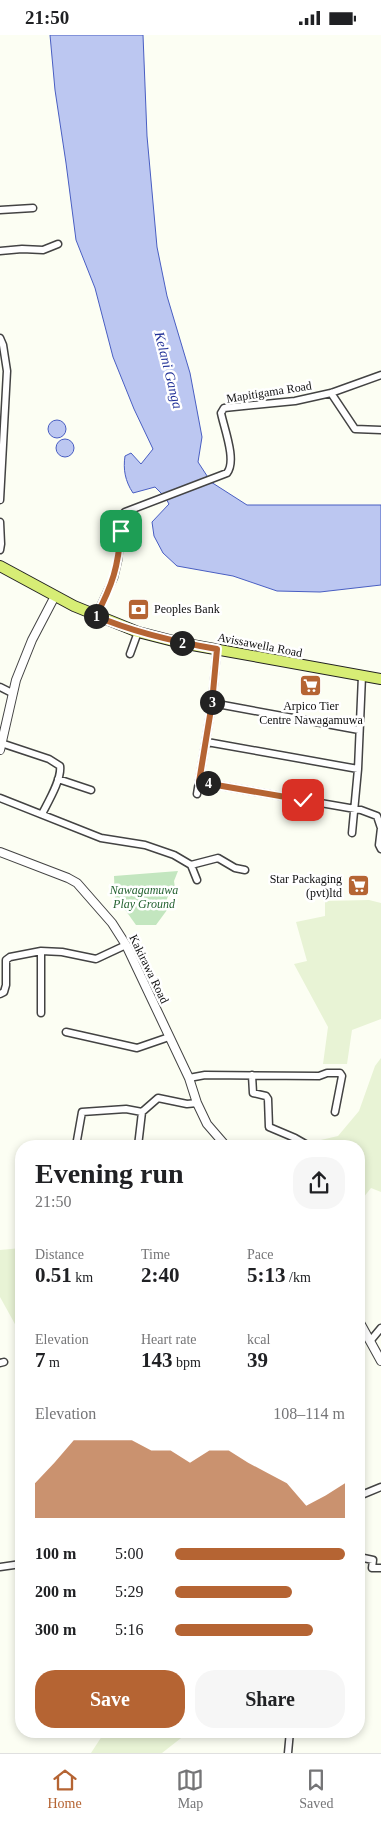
<!DOCTYPE html>
<html lang="en">
<head>
<meta charset="utf-8">
<style>
	:root { --surface:#fff; --page:#f6f6f6; --text:#202124; --muted:#757577; --line:#e0e0e0; --accent:#b56433 }
	body { margin:0; font-family:"Times New Roman",serif; background:var(--page); color:var(--text); height:100vh; display:flex; flex-direction:column; font-size:19px; white-space:nowrap }
	* { box-sizing:border-box; margin:0 }
	p { font-size:16px; color:var(--muted) }
	.icon { flex:none; width:28px; height:28px; fill:none; stroke:currentColor; stroke-width:2; stroke-linecap:round; stroke-linejoin:round }
	.map { position:relative; flex:1; overflow:hidden }
	.panel { position:absolute; left:15px; top:1105px; width:350px; height:598px; display:flex; flex-direction:column; background:var(--surface); border-radius:20px; box-shadow:0 2px 8px #0003 }
	.panel>* { flex:none }
	.pin { position:absolute; display:grid; place-items:center; width:42px; height:42px; color:#fff; margin:-21px; border-radius:10px; box-shadow:0 2px 8px #0006 }
	.km { position:absolute; width:25px; height:25px; margin:-12px; border-radius:50%; background:#222; color:#fff; font-size:14px; line-height:25px; text-align:center }
	.round { display:grid; place-items:center; flex:none; width:52px; height:52px; border-radius:20px; background:var(--page) }
	.overview { display:flex; align-items:center; justify-content:space-between; height:85px; padding:0 20px }
	h1 { font-size:28px; font-weight:600; line-height:38px }
	.metrics { display:grid; grid-template-columns:repeat(3,1fr); gap:8px; height:85px; padding:5px 20px }
	.metrics div { display:grid; align-content:center }
	.metrics b { font-size:21px; font-weight:600 }
	.metrics small { font-size:14px; font-weight:400 }
	.metrics p { font-size:14px }
	.chart { height:140px; padding:10px 20px }
	.chart p { display:flex; justify-content:space-between }
	.chart svg { width:100%; height:90px; margin-top:5px; fill:var(--accent); opacity:.7 }
	.action { display:flex; gap:10px; margin-top:auto; padding:10px 20px }
	.action a { flex:1; height:58px; border-radius:20px; background:var(--accent); color:#fff; font-size:20px; font-weight:600; line-height:58px; text-align:center }
	.action a+a { background:var(--page); color:var(--text) }
	ul { padding:0 20px; list-style:none; font-size:16px }
	li { display:grid; grid-template-columns:80px 60px 1fr; align-items:center; height:38px }
	li i { height:12px; border-radius:6px; background:var(--accent) }
	.status { display:flex; justify-content:space-between; align-items:center; height:35px; padding:0 25px; background:var(--surface); direction:ltr }
	.status svg { height:14px; fill:currentColor }
	.dock { display:flex; justify-content:space-around; align-items:center; height:70px; border-top:1px solid var(--line); background:var(--surface); font-size:14px; color:var(--muted) }
	.dock a { display:grid; justify-items:center; gap:2px }
	.dock .active { color:var(--accent) }
	.map>svg:first-child { display:block }
	.farmland { fill:#e8f3d5 }
	.green { fill:#c3e6bf }
	.water { fill:#bcc7f1; stroke:#495ec2 }
	.lines { fill:none; stroke-linecap:round; stroke-linejoin:round }
	.minor-casing { stroke:#434343; stroke-width:9 }
	.tertiary-casing { stroke:#434343; stroke-width:10 }
	.primary-casing { stroke:#212121; stroke-width:12 }
	.minor { stroke:#fff; stroke-width:6 }
	.tertiary { stroke:#fff; stroke-width:8 }
	.primary { stroke:#d7ed75; stroke-width:10 }
	.route-casing { stroke:#fff; stroke-width:10 }
	.route { stroke:#b56433; stroke-width:6 }
	.labels { text-anchor:middle; stroke-width:5; stroke-linejoin:round; paint-order:stroke }
	.street-label { font-size:12px; fill:#101010; stroke:#fff }
	.poi-label { font-size:12px; fill:#101010; stroke:#fff; text-anchor:start }
	.park-label { font-size:12px; font-style:italic; fill:#256332; stroke:#fff }
	.water-label { font-size:14px; font-style:italic; fill:#223298; stroke:#fff }
</style>
</head>
<body>
<div class="status"><b>21:50</b><svg viewBox="0 0 49 12"><path d="M0 12V9h3v3zM5 12V6h3v6zM10 12V3h3v9zM15 12V0h3v12zM26 1h20v11H26zM47 4h2v5h-2z"/></svg></div>
<div class="map">
<svg width="381" height="1718" viewBox="0 0 381 1718">
	<rect width="100%" height="100%" fill="#fcfef3"/>
	<path class="farmland" d="M369,865L381,868V984L352,995L347,1029H323L328,992L294,929L307,926L296,887L325,881V866Z
		M381,1023V1157L371,1153L359,1168V1111H295L338,1101L359,1076L375,1031Z
		M21,1213V1300L0,1262V1215Z
		M101,1696H190L162,1718H91L102,1701Z"/>
	<path class="green" d="M178,836L174,846L175,853C167,860 165,865 167,875L156,890H136L126,876L115,865L114,841Z"/>
	<path class="water" d="M50,0H143L147,101L157,212L167,261L190,338L202,402L198,427L211,447L247,470H381V550L320,557L277,556L233,541L177,531L163,518L154,501L152,487L169,469L165,462L155,452L133,458C125,446 123,434 125,421L131,418L141,429L153,414L134,374L113,322L95,253L76,205L66,128L55,55Z
		M48 394a9 9 0 1 1 18 0a9 9 0 1 1-18 0Z
		M56 413a9 9 0 1 1 18 0a9 9 0 1 1-18 0Z"/>
	<g class="lines">
		<defs>
			<path id="minor" d="M0,175L33,173
				M0,216L22,214L43,215L58,209
				M0,303L3,310L7,336L0,465
				M331,358L355,394L381,395
				M0,487L1,509L0,515
				M96,581L114,542L118,525L121,496L118,484L125,477L227,438C237,426 224,393 221,378L224,373L295,366L331,358L381,340
				M130,619L138,597
				M0,652L12,658
				M212,668L359,695
				M207,707L358,734
				M1,708L49,724L60,731C62,744 48,767 42,779
				M58,744L91,755
				M199,747L361,775L377,781L381,793L379,810L381,814
				M197,759L212,668L217,614
				M0,763L101,803L145,810L174,820L191,830L197,845
				M352,798L358,734L362,641
				M191,830L218,823L235,833L245,835
				M41,916V978
				M0,959L4,957L6,950V925L10,922L41,916L62,917L96,924L126,910
				M66,997L137,1013L169,1002
				M252,1040L253,1058L266,1061L268,1064L269,1092L295,1103L309,1111
				M189,1043L205,1040L319,1041L327,1038H340L342,1041L335,1077
				M76,1111L82,1077L126,1074L142,1077L158,1063L187,1069L197,1068
				M138,1111L142,1077
				M371,1305L381,1293
				M0,1328L4,1327
				M359,1461L381,1452
				M359,1522L373,1525L372,1533H381
				M0,1532L21,1529
				M288,1718L290,1696"/>
			<path id="tertiary" d="M0,715L16,645L32,605L55,561
				M0,817L68,843L77,848L112,888L126,910L189,1043L197,1068L207,1089L226,1111
				M359,1286L381,1326"/>
			<path id="primary" d="M0,531L74,571L138,597L181,608L381,644"/>
		</defs>
		<use href="#minor" class="minor-casing"/>
		<use href="#tertiary" class="tertiary-casing"/>
		<use href="#primary" class="primary-casing"/>
		<use href="#minor" class="minor"/>
		<use href="#tertiary" class="tertiary"/>
		<use href="#primary" class="primary"/>
	</g>
	<g class="lines">
		<defs>
			<path id="route" d="M121,496C118,532 113,549 96,581C135,598 176,607 217,614L212,668L199,747L303,765"/>
		</defs>
		<use href="#route" class="route-casing"/>
		<use href="#route" class="route"/>
	</g>
	<defs>
		<symbol id="bank-square" viewBox="-11 -11 22 22"><rect x="-9" y="-9" width="18" height="18" rx="4" fill="#b56433" stroke="#fff"/><path d="M-6-4H6V4H-6ZM0-2.3a2.3 2.3 0 1 0 0 4.6a2.3 2.3 0 1 0 0-4.6Z" fill="#fff"/></symbol>
		<symbol id="supermarket-square" viewBox="-11 -11 22 22"><rect x="-9" y="-9" width="18" height="18" rx="4" fill="#b56433" stroke="#fff"/><path d="M-6-5.5h2.5l.6 2H6L4.5 2H-2.5L-4.4-4H-6ZM-1.5 3.2a1.3 1.3 0 1 0 .1 0ZM3 3.2a1.3 1.3 0 1 0 .1 0Z" fill="#fff"/></symbol>
	</defs>
	<g fill-rule="evenodd">
		<use href="#bank-square" x="126" y="562" width="25" height="25"/>
		<use href="#supermarket-square" x="298" y="638" width="25" height="25"/>
		<use href="#supermarket-square" x="346" y="838" width="25" height="25"/>
	</g>
	<g class="labels">
		<g class="street-label">
			<text transform="translate(269 357) rotate(-9)" y="4">Mapitigama Road</text>
			<text transform="translate(260 610) rotate(11)" y="4">Avissawella Road</text>
			<text transform="translate(149 934) rotate(64)" y="4">Kakirawa Road</text>
		</g>
		<g class="poi-label">
			<text x="154" y="578">Peoples Bank</text>
			<text x="311" y="675" text-anchor="middle">Arpico Tier<tspan x="311" dy="14">Centre Nawagamuwa</tspan></text>
			<text x="342" y="848" text-anchor="end">Star Packaging<tspan x="342" dy="14">(pvt)ltd</tspan></text>
		</g>
		<g class="park-label">
			<text x="144" y="859">Nawagamuwa<tspan x="144" dy="14">Play Ground</tspan></text>
		</g>
		<g class="water-label">
			<text transform="translate(169 335) rotate(76)" y="5">Kelani Ganga</text>
		</g>
	</g>
</svg>
<div class="pin" style="left:121px;top:496px;background:#1e9e55"><svg class="icon" aria-label="arrive" viewBox="0 0 24 24"><path d="M6 21V4h12l-3 4 3 4H6"/></svg></div>
<div class="pin" style="left:303px;top:765px;background:#d93025"><svg class="icon" aria-label="check" viewBox="0 0 24 24"><path d="M5 12l5 5 9-10"/></svg></div>
<b class="km" style="left:96px;top:581px">1</b>
<b class="km" style="left:182px;top:608px">2</b>
<b class="km" style="left:212px;top:667px">3</b>
<b class="km" style="left:208px;top:748px">4</b>
<section class="panel">
<div class="overview"><div><h1>Evening run</h1><p>21:50</p></div><a class="round"><svg class="icon" aria-label="share" viewBox="0 0 24 24"><path d="M12 15V3M7 8l5-5 5 5M5 13v7h14v-7"/></svg></a></div>
<div class="metrics">
<div><p>Distance</p><b>0.51<small> km</small></b></div>
<div><p>Time</p><b>2:40</b></div>
<div><p>Pace</p><b>5:13<small> /km</small></b></div>
</div>
<div class="metrics">
<div><p>Elevation</p><b>7<small> m</small></b></div>
<div><p>Heart rate</p><b>143<small> bpm</small></b></div>
<div><p>kcal</p><b>39</b></div>
</div>
<div class="chart"><p><span>Elevation</span>108–114 m</p>
<svg viewBox="0 0 160 44" preserveAspectRatio="none"><path d="M0 44V27L10 17L20 6L30 6L40 6L50 6L60 11L70 11L80 17L90 11L100 11L110 17L120 22L130 27L140 38L150 33L160 27V44z"/></svg>
</div>
<ul>
<li><b>100 m</b>5:00<i style="width:100%"></i></li>
<li><b>200 m</b>5:29<i style="width:69%"></i></li>
<li><b>300 m</b>5:16<i style="width:81%"></i></li>
</ul>
<div class="action"><a>Save</a><a>Share</a></div>
</section>
</div>
<nav class="dock">
<a class="active"><svg class="icon" aria-label="home" viewBox="0 0 24 24"><path d="M3 11l9-7 9 7M6 9v11h12V9"/></svg>Home</a>
<a><svg class="icon" aria-label="map" viewBox="0 0 24 24"><path d="M3 6l6-2 6 2 6-2v14l-6 2-6-2-6 2zM9 4v14M15 6v14"/></svg>Map</a>
<a><svg class="icon" aria-label="saved" viewBox="0 0 24 24"><path d="M7 4h10v16l-5-4-5 4z"/></svg>Saved</a>
</nav>
</body>
</html>
